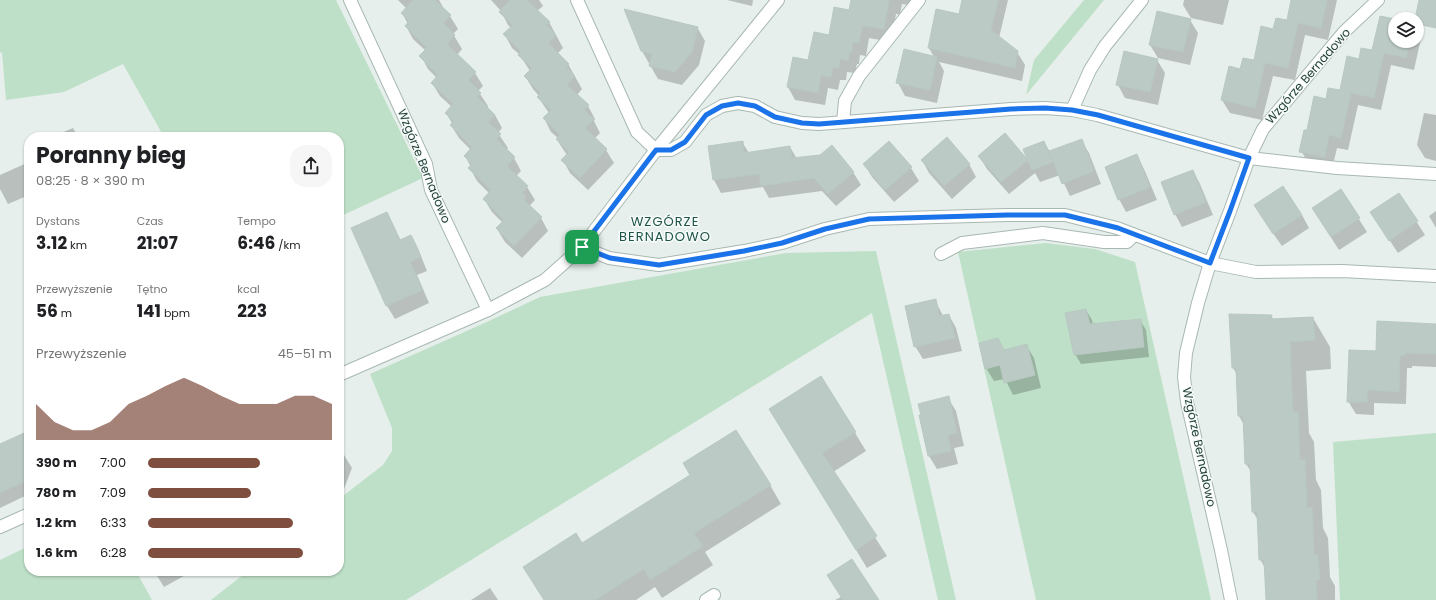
<!DOCTYPE html>
<html lang="pl">
<head>
<meta charset="utf-8">
<style>
	:root { --surface:#fff; --page:#f6f6f6; --text:#202124; --muted:#757577; --accent:#7f4e3f }
	body { margin:0; font-family:Poppins,sans-serif; background:var(--page); color:var(--text); height:100vh; display:flex; flex-direction:column; font-size:15px; white-space:nowrap }
	* { box-sizing:border-box; margin:0 }
	p { font-size:13px; color:var(--muted) }
	.icon { flex:none; width:22px; height:22px; fill:none; stroke:currentColor; stroke-width:2; stroke-linecap:round; stroke-linejoin:round }
	.map { position:relative; flex:1; overflow:hidden }
	.side { position:absolute; left:24px; top:132px; width:320px; height:444px; display:flex; flex-direction:column; background:var(--surface); border-radius:16px; box-shadow:0 1px 3px #0004 }
	.side>* { flex:none }
	.fabs { position:absolute; left:1388px; top:12px; display:grid; gap:8px }
	.fabs a { display:grid; place-items:center; width:36px; height:36px; border-radius:50%; background:var(--surface); box-shadow:0 1px 3px #0004; font-size:20px }
	.pin { position:absolute; display:grid; place-items:center; width:34px; height:34px; color:#fff; margin:-17px; border-radius:8px; box-shadow:0 2px 6px #0006 }
	.round { display:grid; place-items:center; flex:none; width:42px; height:42px; border-radius:16px; background:var(--page) }
	.overview { display:flex; align-items:center; justify-content:space-between; height:68px; padding:0 12px }
	h1 { font-size:22px; font-weight:700; line-height:30px }
	.figures { display:grid; grid-template-columns:repeat(3,1fr); gap:6px; height:68px; padding:4px 12px }
	.figures div { display:grid; align-content:center }
	.figures b { font-size:17px; font-weight:700 }
	.figures small { font-size:11px; font-weight:400 }
	.figures p { font-size:11px }
	.chart { height:112px; padding:8px 12px }
	.chart p { display:flex; justify-content:space-between }
	.chart svg { width:100%; height:72px; margin-top:4px; fill:var(--accent); opacity:.7 }
	ul { padding:0 12px; list-style:none; font-size:13px }
	li { display:grid; grid-template-columns:64px 48px 1fr; align-items:center; height:30px }
	li i { height:10px; border-radius:5px; background:var(--accent) }
	.map>svg:first-child { display:block }
	.green { fill:#bfe0c8 }
	.shadow { fill:#0003 }
	.building { fill:#bbcac4; stroke:#b8c9c2 }
	.lines { fill:none; stroke-linecap:round; stroke-linejoin:round }
	.service-casing { stroke:#a8b8b2; stroke-width:14 }
	.minor-casing { stroke:#a8b8b2; stroke-width:14 }
	.service { stroke:#fff; stroke-width:12 }
	.minor { stroke:#fff; stroke-width:12 }
	.route-casing { stroke:#fff; stroke-width:8 }
	.route { stroke:#1a73e8; stroke-width:5 }
	.labels { text-anchor:middle; stroke-width:3; stroke-linejoin:round; paint-order:stroke }
	.street-label { font-size:12px; fill:#24423a; stroke:#f7fbf9 }
	.neighbourhood-label { font-size:13px; letter-spacing:1px; fill:#1f5548; stroke:#f7fbf9 }
</style>
</head>
<body>
<div class="map">
<svg width="1436" height="600" viewBox="0 0 1436 600">
	<rect width="100%" height="100%" fill="#e6efeb"/>
	<path class="green" d="M0,0H336L423,178L339,217V137H164L123,64L64,92L6,100L2,52L0,53Z
		M1084,0H1104L1026,95L1034,60Z
		M1046,243L1095,249L1135,262L1211,600H1036L958,252Z
		M876,251L956,600H938L872,313L406,600H211L248,571H339V499L383,465L392,451V428L370,374L489,321L540,297L786,253Z
		M1436,433V600H1340L1333,442Z
		M29,546V571H136L152,600H0V560Z"/>
	<path class="shadow" d="M398,0H439L443,7L442,8L450,16L458,29L453,34L462,49L457,55L475,73L483,86L478,91L488,106L487,108L495,115L502,128L498,133L508,148L506,150L514,158L521,171L516,176L527,187L535,200L530,205L533,210L541,218L548,231L522,258L505,242L497,229L503,223L492,212L484,199L490,194L477,181L470,168L471,167L465,156L471,150L459,138L451,125L452,123L446,113L452,107L440,96L432,83L437,78L428,69L421,56L426,51L413,39L406,26L408,24L402,13L406,8Z
		M491,0H539L543,6L537,11L549,22L563,48L557,54L568,64L582,89L577,95L588,106L595,119L594,121L600,133L595,138L606,150L614,163L588,190L570,173L563,160L567,155L557,140L558,138L551,132L544,118L549,113L538,97L539,96L533,89L525,76L530,71L519,54L512,48L505,35L511,28L508,25L501,11Z
		M727,0H753L752,6Z
		M852,0H924L922,7L902,4L900,14H896L891,42L869,38L866,56L860,55L859,64H857L855,73L847,72L846,80H840L838,90L828,88L825,105L795,100L788,87L850,11Z
		M963,0H1008L999,38L1017,52L1025,65L1022,81L939,62L944,71L937,103L905,96L898,83L934,57L929,48L960,15Z
		M1184,0H1229L1223,25L1191,18L1183,5Z
		M1292,0H1337L1328,40L1305,35L1295,80L1273,76L1262,120L1230,113L1222,100L1241,70L1254,62L1274,30L1288,22Z
		M1190,20L1198,33L1190,65L1158,58L1150,45Z
		M1395,20V41H1417V31L1421,38L1414,70L1391,65L1381,110L1358,105L1348,150L1337,148L1332,169L1309,165L1302,152L1308,132L1327,100L1341,91L1360,60L1373,51Z
		M697,27L705,41L699,65L682,85L658,79L642,51Z
		M1157,60L1165,73L1158,105L1125,98L1118,85Z
		M1424,113L1436,115V161L1425,158L1417,145Z
		M73,128L78,137L54,136Z
		M1005,135L1030,164L1044,142L1050,152L1081,140L1089,153L1101,184L1070,196L1060,175L1040,182L1035,173L1009,194L987,169L979,156Z
		M742,142L749,153L790,147L797,159L853,172L861,185L836,206L822,191L769,198L763,187L721,193L714,180L709,147Z
		M889,142L911,168L919,181L894,202L872,177L864,164Z
		M1137,156L1144,169L1157,200L1126,212L1119,199Z
		M922,160L969,164L976,177L952,199L929,173Z
		M29,162V195L8,204L0,189V175Z
		M1193,171L1200,184L1213,215L1182,227L1175,214Z
		M1341,191L1367,232L1339,250L1313,209Z
		M1399,194L1425,235L1398,253L1371,212Z
		M1436,211V228L1429,216Z
		M387,213L401,241L418,249L427,271L417,275L429,303L395,319L387,306L353,228Z
		M1302,215L1309,228L1282,246L1263,219Z
		M935,300L943,316L949,315L956,328L962,351L923,359L915,346Z
		M1086,310L1092,320L1093,325L1140,320L1146,330L1149,357L1081,364L1075,354Z
		M1230,315L1271,316L1274,320L1313,318L1330,347L1331,369L1306,371L1309,433L1314,442L1316,480L1321,490L1323,528L1328,538L1330,577L1335,586V600H1267L1265,568L1260,559L1258,520L1253,512L1252,473L1246,464L1244,425L1239,416L1238,376L1233,368Z
		M1436,330V367L1412,366V368H1407L1406,404L1374,403V415L1356,414L1348,401L1377,352Z
		M1026,345L1034,358L1041,388L1013,395L1005,379L994,381L986,368L1004,351Z
		M821,377L866,451L833,472L887,556L867,568L770,409Z
		M948,398L956,411L964,446L954,448L958,464L937,469L929,456L920,416Z
		M29,436V494L0,508V445Z
		M339,453L344,455L352,468L342,494L339,496Z
		M770,485L781,504L705,552L713,565L662,598L655,587L636,600H544L582,545Z
		M154,571H193L164,587Z
		M490,588L498,600H471Z
		M841,597L878,600H835Z"/>
	<path class="building" d="M413,0H435L451,15L443,23L455,35L447,44L476,72L468,80L481,93L477,97L495,115L488,122L501,134L496,139L515,157L507,166L528,186L522,193L526,197L524,200L542,217L514,246L496,228L504,220L483,199L491,190L468,168L472,164L464,156L472,147L450,125L454,121L445,113L453,104L431,83L438,75L419,56L427,48L405,26L409,21L401,13Z
		M510,0H527L550,22L546,25L556,35L548,43L569,64L566,67L575,76L567,85L589,105L584,110L594,119L585,128L607,149L580,178L561,160L569,152L556,139L560,135L543,118L551,110L537,97L541,93L524,76L532,68L518,55L521,51L503,34L513,25L499,12Z
		M851,0H889L884,29L862,26L859,43L853,42L852,51H850L848,61L840,59L839,68L833,67L831,77L821,75L818,93L787,87L793,57L808,60L814,32L829,35L834,7L849,10Z
		M962,0H998L991,30L1018,51L1015,68L928,48L936,9L959,14Z
		M1291,0H1327L1321,28L1298,23L1288,68L1265,63L1255,108L1221,100L1229,66L1240,69L1243,58L1254,60L1261,26L1273,29L1276,18L1287,20Z
		M1419,0H1436V28L1417,24V19H1415Z
		M624,9L698,27L692,52L675,72L649,66L652,54L641,51Z
		M1157,11L1191,19L1183,52L1149,45Z
		M1380,16L1395,19V41H1410L1406,58L1384,53L1374,98L1351,93L1341,138L1329,135L1325,157L1299,152L1304,130H1307L1314,96L1326,99L1328,88L1340,90L1347,56L1359,59L1361,48L1372,50Z
		M904,49L937,57L930,90L896,83Z
		M1124,51L1158,59L1150,92L1116,85Z
		M1005,133L1027,159L1023,149L1044,141L1053,162L1032,170L1028,160L1001,182L978,156Z
		M947,137L970,164L944,186L921,160Z
		M1082,139L1094,171L1062,184L1049,151Z
		M743,141L744,153L790,146L792,158L820,155L832,145L854,172L828,194L814,178L761,186L759,174L713,180L708,146Z
		M889,141L912,167L885,190L863,164Z
		M1137,154L1150,187L1118,200L1105,167Z
		M1193,170L1206,202L1174,215L1161,182Z
		M1283,186L1302,215L1273,234L1254,205Z
		M1341,189L1360,218L1331,237L1312,208Z
		M1399,193L1418,221L1389,241L1370,212Z
		M387,212L400,240L411,235L416,245L421,257L410,262L423,290L386,306L351,228Z
		M936,299L939,316L949,314L955,338L914,347L905,306Z
		M1086,309L1090,324L1141,319L1144,347L1074,355L1065,313Z
		M1229,314L1272,315L1271,319L1313,317L1315,340L1290,342L1293,412L1298,411L1300,460L1305,459L1307,508L1312,507L1314,555H1318L1320,580H1316L1317,600H1266L1264,560H1259L1257,512H1252L1250,464H1245L1243,416H1238L1236,368H1232Z
		M1377,321L1436,324V354L1405,353V355H1400L1399,392L1367,390V402H1347L1349,350L1376,351Z
		M998,338L1004,350L1027,344L1035,375L1004,383L1000,365L985,369L979,343Z
		M821,376L856,432L822,453L877,536L856,550L769,409Z
		M949,396L957,433L948,435L951,451L928,456L919,415H921L918,404Z
		M736,430L771,485L694,533L703,546L650,580L644,569L595,600H544L523,567L576,533L582,543L690,475L683,463Z
		M24,433L29,444V479L0,493V444Z
		M852,559L879,600H843L827,575Z"/>
	<g class="lines">
		<defs>
			<path id="service" d="M350,0L426,164L431,190L488,310
				M941,254L962,243L1043,233L1104,242H1127L1134,235
				M1231,600L1221,550L1187,402L1184,377L1186,353L1198,303L1210,263L1230,211L1249,158"/>
			<path id="minor" d="M1072,110L1090,70L1105,46L1142,0
				M843,122L845,101L859,76L919,0
				M656,150H671L685,142L706,115L722,106L738,103L755,106L775,117L802,123L819,124L1011,109L1045,108L1072,110L1097,115L1249,158L1337,168L1436,174
				M656,150L778,0
				M1249,158L1263,129L1344,32L1378,0
				M582,247L609,258L659,265L744,251L782,243L825,229L869,219L1007,215H1065L1117,228L1210,263L1256,272L1342,271L1436,276
				M339,375L488,310L545,280L582,247L656,150L637,132L577,0
				M0,527L29,514
				M706,600L714,595"/>
		</defs>
		<use href="#service" class="service-casing"/>
		<use href="#minor" class="minor-casing"/>
		<use href="#service" class="service"/>
		<use href="#minor" class="minor"/>
	</g>
	<g class="lines">
		<defs>
			<path id="route" d="M738,103L755,106L775,117L802,123L819,124L1011,109L1045,108L1072,110L1098,115L1249,158L1230,211L1210,263L1118,228L1065,215H1007L869,219L825,229L782,243L744,251L659,265L610,258L582,247L656,150H671L685,142L706,115L722,106Z"/>
		</defs>
		<use href="#route" class="route-casing"/>
		<use href="#route" class="route"/>
	</g>
	<g class="labels">
		<g class="street-label">
			<text transform="translate(1308 76) rotate(-49)" y="4">Wzgórze Bernadowo</text>
			<text transform="translate(424 166) rotate(68)" y="4">Wzgórze Bernadowo</text>
			<text transform="translate(1199 447) rotate(78)" y="4">Wzgórze Bernadowo</text>
		</g>
		<g class="neighbourhood-label">
			<text x="665" y="226">WZGÓRZE<tspan x="665" dy="15">BERNADOWO</tspan></text>
		</g>
	</g>
</svg>
<div class="fabs">
<a><svg class="icon" aria-label="layers" viewBox="0 0 24 24"><path d="M12 4l9 5-9 5-9-5zM3 14l9 5 9-5"/></svg></a>
</div>
<div class="pin" style="left:582px;top:247px;background:#1e9e55"><svg class="icon" aria-label="arrive" viewBox="0 0 24 24"><path d="M6 21V4h12l-3 4 3 4H6"/></svg></div>
<section class="side">
<div class="overview"><div><h1>Poranny bieg</h1><p>08:25 · 8 × 390 m</p></div><a class="round"><svg class="icon" aria-label="share" viewBox="0 0 24 24"><path d="M12 15V3M7 8l5-5 5 5M5 13v7h14v-7"/></svg></a></div>
<div class="figures">
<div><p>Dystans</p><b>3.12<small> km</small></b></div>
<div><p>Czas</p><b>21:07</b></div>
<div><p>Tempo</p><b>6:46<small> /km</small></b></div>
</div>
<div class="figures">
<div><p>Przewyższenie</p><b>56<small> m</small></b></div>
<div><p>Tętno</p><b>141<small> bpm</small></b></div>
<div><p>kcal</p><b>223</b></div>
</div>
<div class="chart"><p><span>Przewyższenie</span>45–51 m</p>
<svg viewBox="0 0 160 44" preserveAspectRatio="none"><path d="M0 44V22L10 33L20 38L30 38L40 33L50 22L60 17L70 11L80 6L90 11L100 17L110 22L120 22L130 22L140 17L150 17L160 22V44z"/></svg>
</div>
<ul>
<li><b>390 m</b>7:00<i style="width:61%"></i></li>
<li><b>780 m</b>7:09<i style="width:56%"></i></li>
<li><b>1.2 km</b>6:33<i style="width:79%"></i></li>
<li><b>1.6 km</b>6:28<i style="width:84%"></i></li>
</ul>
</section>
</div>
</body>
</html>
